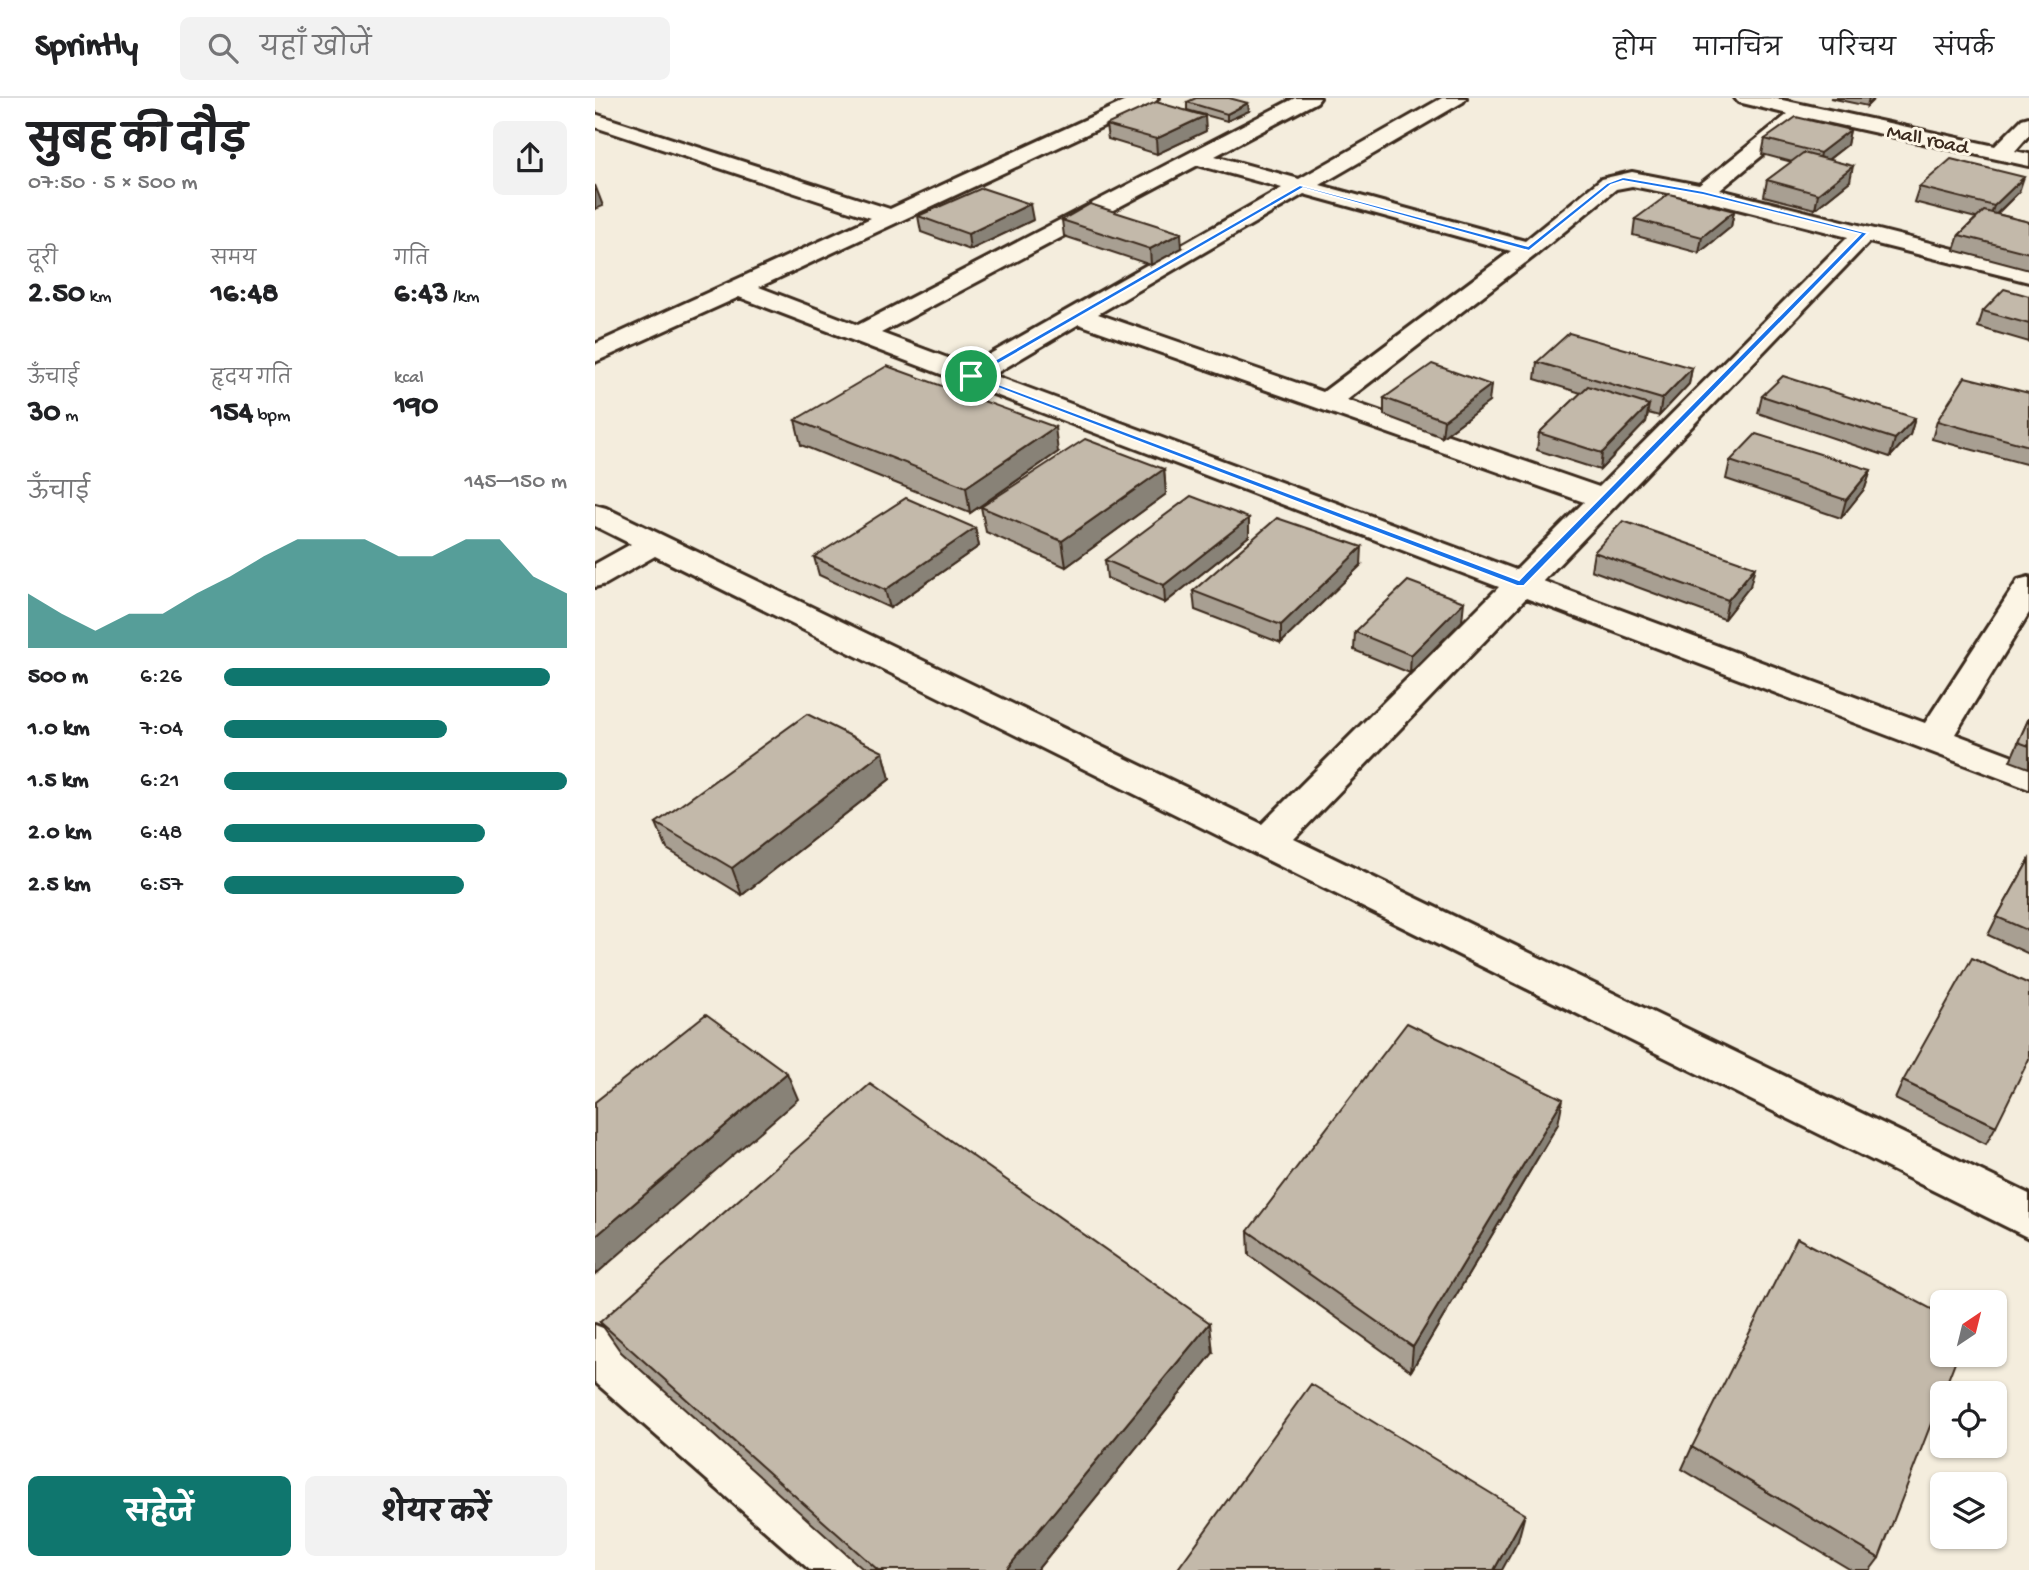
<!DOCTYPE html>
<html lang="hi">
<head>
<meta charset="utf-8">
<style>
	:root { --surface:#fff; --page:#f2f2f2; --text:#202124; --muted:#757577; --line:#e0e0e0; --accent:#0f766e }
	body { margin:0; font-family:"Gochi Hand","Playpen Sans Deva",sans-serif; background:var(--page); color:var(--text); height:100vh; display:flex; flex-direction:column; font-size:26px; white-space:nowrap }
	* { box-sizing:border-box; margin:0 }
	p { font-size:23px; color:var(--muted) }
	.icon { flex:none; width:38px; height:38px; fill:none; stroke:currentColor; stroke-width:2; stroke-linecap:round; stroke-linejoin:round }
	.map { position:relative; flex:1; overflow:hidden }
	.drawer { display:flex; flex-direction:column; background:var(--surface); width:595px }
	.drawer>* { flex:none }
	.needle { width:46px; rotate:35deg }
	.controls { position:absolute; left:1335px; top:1192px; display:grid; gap:14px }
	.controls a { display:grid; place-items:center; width:77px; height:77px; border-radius:10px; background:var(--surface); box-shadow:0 2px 5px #0004; font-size:35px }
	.pin { position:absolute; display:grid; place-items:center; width:60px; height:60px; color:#fff; margin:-30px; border:4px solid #fff; border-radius:50%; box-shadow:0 2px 7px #0007 }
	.round { display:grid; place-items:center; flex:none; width:74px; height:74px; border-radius:10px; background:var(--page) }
	.head { display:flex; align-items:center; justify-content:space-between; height:119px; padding:0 28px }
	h1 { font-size:38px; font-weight:700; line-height:52px }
	.stats { display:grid; grid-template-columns:repeat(3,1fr); gap:10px; height:119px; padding:7px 28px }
	.stats div { display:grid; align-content:center }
	.stats b { font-size:30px; font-weight:700 }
	.stats small { font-size:19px; font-weight:400 }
	.stats p { font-size:19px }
	.chart { height:196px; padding:14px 28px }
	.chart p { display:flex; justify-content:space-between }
	.chart svg { width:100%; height:126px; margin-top:7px; fill:var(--accent); opacity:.7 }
	.button { display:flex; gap:14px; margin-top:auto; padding:14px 28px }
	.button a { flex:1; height:80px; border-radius:10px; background:var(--accent); color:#fff; font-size:28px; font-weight:700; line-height:80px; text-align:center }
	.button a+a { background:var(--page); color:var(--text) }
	ul { padding:0 28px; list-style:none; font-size:23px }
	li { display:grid; grid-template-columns:112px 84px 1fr; align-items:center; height:52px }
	li i { height:18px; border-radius:9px; background:var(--accent) }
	header { display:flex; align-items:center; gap:42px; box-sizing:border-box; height:98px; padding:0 35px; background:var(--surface); border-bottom:2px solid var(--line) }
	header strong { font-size:33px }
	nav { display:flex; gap:38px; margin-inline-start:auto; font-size:24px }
	.search { width:490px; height:63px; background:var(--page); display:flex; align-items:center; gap:18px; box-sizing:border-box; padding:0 24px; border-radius:10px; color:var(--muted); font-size:26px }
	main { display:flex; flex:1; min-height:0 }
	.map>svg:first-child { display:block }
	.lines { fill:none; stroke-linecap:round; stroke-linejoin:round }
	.minor-casing { stroke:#3b2a1e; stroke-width:6 }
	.minor { fill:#fcf5e5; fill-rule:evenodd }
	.wall { fill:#a89f92; stroke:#3b2a1e; stroke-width:2 }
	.shaded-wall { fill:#888277; stroke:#3b2a1e; stroke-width:2 }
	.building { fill:#c3b9aa; stroke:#3b2a1e; stroke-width:2 }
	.route { fill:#1a73e8; stroke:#fff; stroke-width:2; fill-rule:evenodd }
	.labels { text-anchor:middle; stroke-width:6; stroke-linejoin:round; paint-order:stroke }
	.far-street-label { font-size:21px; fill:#3b2a1e; stroke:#fcf5e5 }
</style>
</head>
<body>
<header>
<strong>Sprintly</strong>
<div class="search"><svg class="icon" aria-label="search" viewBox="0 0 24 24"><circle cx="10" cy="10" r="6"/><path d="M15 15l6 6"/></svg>यहाँ खोजें</div>
<nav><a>होम</a><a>मानचित्र</a><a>परिचय</a><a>संपर्क</a></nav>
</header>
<main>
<section class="drawer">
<div class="head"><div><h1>सुबह की दौड़</h1><p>07:50 · 5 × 500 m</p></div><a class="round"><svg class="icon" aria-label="share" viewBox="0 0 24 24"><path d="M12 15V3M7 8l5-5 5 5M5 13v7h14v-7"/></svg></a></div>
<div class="stats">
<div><p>दूरी</p><b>2.50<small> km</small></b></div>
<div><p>समय</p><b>16:48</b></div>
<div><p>गति</p><b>6:43<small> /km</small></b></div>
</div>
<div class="stats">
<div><p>ऊँचाई</p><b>30<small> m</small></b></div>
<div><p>हृदय गति</p><b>154<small> bpm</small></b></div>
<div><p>kcal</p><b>190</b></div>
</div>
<div class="chart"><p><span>ऊँचाई</span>145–150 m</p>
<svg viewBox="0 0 160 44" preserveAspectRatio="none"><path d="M0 44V25L10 32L20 38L30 32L40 32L50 25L60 19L70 12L80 6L90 6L100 6L110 12L120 12L130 6L140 6L150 19L160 25V44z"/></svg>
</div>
<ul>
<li><b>500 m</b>6:26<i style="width:95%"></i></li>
<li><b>1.0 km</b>7:04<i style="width:65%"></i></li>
<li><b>1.5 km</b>6:21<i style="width:100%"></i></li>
<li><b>2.0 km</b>6:48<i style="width:76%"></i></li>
<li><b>2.5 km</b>6:57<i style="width:70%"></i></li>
</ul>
<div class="button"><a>सहेजें</a><a>शेयर करें</a></div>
</section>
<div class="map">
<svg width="1434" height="1472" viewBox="0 0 1434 1472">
	<rect width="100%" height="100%" fill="#f4eddd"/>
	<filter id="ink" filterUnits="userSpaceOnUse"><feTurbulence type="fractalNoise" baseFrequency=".0143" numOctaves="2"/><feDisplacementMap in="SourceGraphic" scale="14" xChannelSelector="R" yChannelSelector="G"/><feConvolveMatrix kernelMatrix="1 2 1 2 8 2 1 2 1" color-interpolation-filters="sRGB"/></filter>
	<g filter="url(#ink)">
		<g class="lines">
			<defs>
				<path id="minor" d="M537,0H563L560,4L164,189L263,227L700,0H725L722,4L620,58L704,81L847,0H871L868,4L725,87L930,143L1006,81L1037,74L1104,87L1193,16L1143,4L1140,0H1178L1400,48L1427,21L1434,19V37L1420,53L1434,56V68L1213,20L1125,92L1434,170V184L1274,144L948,483L1330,625L1423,482L1434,479V515L1360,636L1434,664V691L931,500L699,741L1434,1096V1140L60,458L11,486L0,489V466L36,446L0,428V407L11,410L667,726L904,489L144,199L0,264V246L276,120L0,29V16L295,111ZM603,67L687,90L374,268L286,235ZM1037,88L1107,102L1253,139L1004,389L752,302L942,156L1021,91ZM709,96L916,153L728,294L503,216ZM484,226L989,404L921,472L398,277Z
					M0,1227L18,1234L278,1452L287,1472H215L0,1284Z"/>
			</defs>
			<use href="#minor" class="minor-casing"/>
			<use href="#minor" class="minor"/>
		</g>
		<path class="wall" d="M1235,0H1280L1272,8Z
			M592,4L654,13L632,23L592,12Z
			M511,27L611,33L562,56L513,41Z
			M1255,32L1252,47L1233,62L1255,83L1220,111L1169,98L1172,82L1197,64L1167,56L1170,41Z
			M1324,89L1424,94L1402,116L1434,124V172L1359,152L1364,137L1381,120L1319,104Z
			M1139,113L1136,129L1104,155L1038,137L1040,121Z
			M323,118L438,122L375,152L326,134Z
			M467,122L587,150L556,167L469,138Z
			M1434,198V244L1383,229L1388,213Z
			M942,264L1097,270L1094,286L1064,318L1053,315L1051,324L1005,372L942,352L944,335L986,295L940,281Z
			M1434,295V367L1337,341L1342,323Z
			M1167,298L1320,320L1315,337L1295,359L1163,315Z
			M789,300L894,304L847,339L789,317Z
			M200,322L463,354L375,415L206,347Z
			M1135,363L1276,372L1270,390L1246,420L1131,381Z
			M569,371L571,396L471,469L391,434L386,409Z
			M654,420V438L570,505L512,480L510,462Z
			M380,430L384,448L295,510L224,477L219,459Z
			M999,454L1155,488L1129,521L996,472Z
			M766,467L686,545L600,512L598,493Z
			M867,523L815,575L759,552L760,534Z
			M1434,620V670L1415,663Z
			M288,654L295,681L147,797L72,751L61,725Z
			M1434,762V856L1393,837L1402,819Z
			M1308,983L1401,1028L1391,1046L1300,1001Z
			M963,1026L816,1273L654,1157L653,1133Z
			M5,1224L618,1255L442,1472H269L26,1254Z
			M1097,1349L1284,1460L1275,1472H1256L1087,1371Z"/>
		<path class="shaded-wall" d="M1274,0H1280L1272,8Z
			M653,5L654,13L632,23V16Z
			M610,18L611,33L562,56L561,41Z
			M1255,32L1252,47L1222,70L1225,55Z
			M1258,68L1255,83L1220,111L1223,96Z
			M1429,79L1424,94L1394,123L1399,108Z
			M0,87L8,108L0,111Z
			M435,106L438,122L375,152L373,136Z
			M1139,113L1136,129L1104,155L1107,139Z
			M586,135L587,150L556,167L555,151Z
			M1097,270L1094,286L1064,318L1067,301Z
			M896,287L894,304L847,339L849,322Z
			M1054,307L1051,324L1005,372L1007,355Z
			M1320,320L1315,337L1295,359L1300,341Z
			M460,329L463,354L375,415L371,389Z
			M569,371L571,396L471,469L467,443Z
			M1276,372L1270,390L1246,420L1251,402Z
			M654,420V438L570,505L569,487Z
			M380,430L384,448L295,510L290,492Z
			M767,449L766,467L686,545V527Z
			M1160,469L1155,488L1129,521L1133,502Z
			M869,504L867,523L815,575L816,557Z
			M288,654L295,681L147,797L137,770Z
			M192,975L203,1001L0,1177V1139Z
			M968,1001L963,1026L816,1273L818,1249Z
			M615,1225L618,1255L442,1472H411Z
			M930,1416L923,1443L907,1472H899Z"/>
		<path class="building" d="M601,0H634L653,5L632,16L592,4Z
			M561,4L610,18L561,41L511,27Z
			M1201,19L1255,32L1225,55L1170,41Z
			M1208,55L1258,68L1223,96L1172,82Z
			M1356,61L1429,79L1399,108L1324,89Z
			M387,90L435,106L373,136L323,118Z
			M1074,96L1139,113L1107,139L1040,121Z
			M495,106L586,135L555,151L467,122Z
			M1389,113L1434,124V155L1364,137Z
			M1409,191L1434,198V226L1388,213Z
			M974,235L1097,270L1067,301L942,264Z
			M837,266L896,287L849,322L789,300Z
			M292,268L460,329L371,389L200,322Z
			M1188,278L1320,320L1300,341L1167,298Z
			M1370,279L1434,295V348L1342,323Z
			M993,288L1054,307L1007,355L944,335Z
			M1161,336L1276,372L1251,402L1135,363Z
			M490,341L569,371L467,443L386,409Z
			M596,398L654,420L569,487L510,462Z
			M311,400L380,430L290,492L219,459Z
			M682,420L767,449L686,527L598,493Z
			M1028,423L1160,469L1133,502L999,454Z
			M813,483L869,504L816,557L760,534Z
			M212,616L288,654L137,770L61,725Z
			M1434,620V648L1423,644Z
			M1434,762V833L1402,819Z
			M1377,860L1434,886V961L1401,1028L1308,983Z
			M111,916L192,975L0,1139V1004Z
			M812,925L968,1001L818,1249L653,1133Z
			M275,986L615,1225L411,1472H283L5,1224Z
			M1202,1140L1348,1217V1256H1363L1284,1460L1097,1349Z
			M716,1286L930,1416L899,1472H582Z"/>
	</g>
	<path class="route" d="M1028,79L1108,93L1273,135L929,488H922L372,278L705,87L933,148L1012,85ZM1028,83L1108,97L1265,136L924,482L382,278L708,90L934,153L1016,87Z"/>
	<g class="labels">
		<g class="far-street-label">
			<text transform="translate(1333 40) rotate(12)" y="7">Mall road</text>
		</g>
	</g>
</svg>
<div class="controls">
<a><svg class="needle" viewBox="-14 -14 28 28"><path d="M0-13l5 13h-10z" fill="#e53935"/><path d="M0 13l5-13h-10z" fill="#757577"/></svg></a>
<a><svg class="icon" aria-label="locate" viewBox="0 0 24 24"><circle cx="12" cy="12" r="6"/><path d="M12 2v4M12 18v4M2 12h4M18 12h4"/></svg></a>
<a><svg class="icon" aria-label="layers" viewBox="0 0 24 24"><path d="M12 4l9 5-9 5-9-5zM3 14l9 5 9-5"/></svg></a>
</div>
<div class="pin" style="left:376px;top:278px;background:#1e9e55"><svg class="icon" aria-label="arrive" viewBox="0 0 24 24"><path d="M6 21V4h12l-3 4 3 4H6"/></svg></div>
</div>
</main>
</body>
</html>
